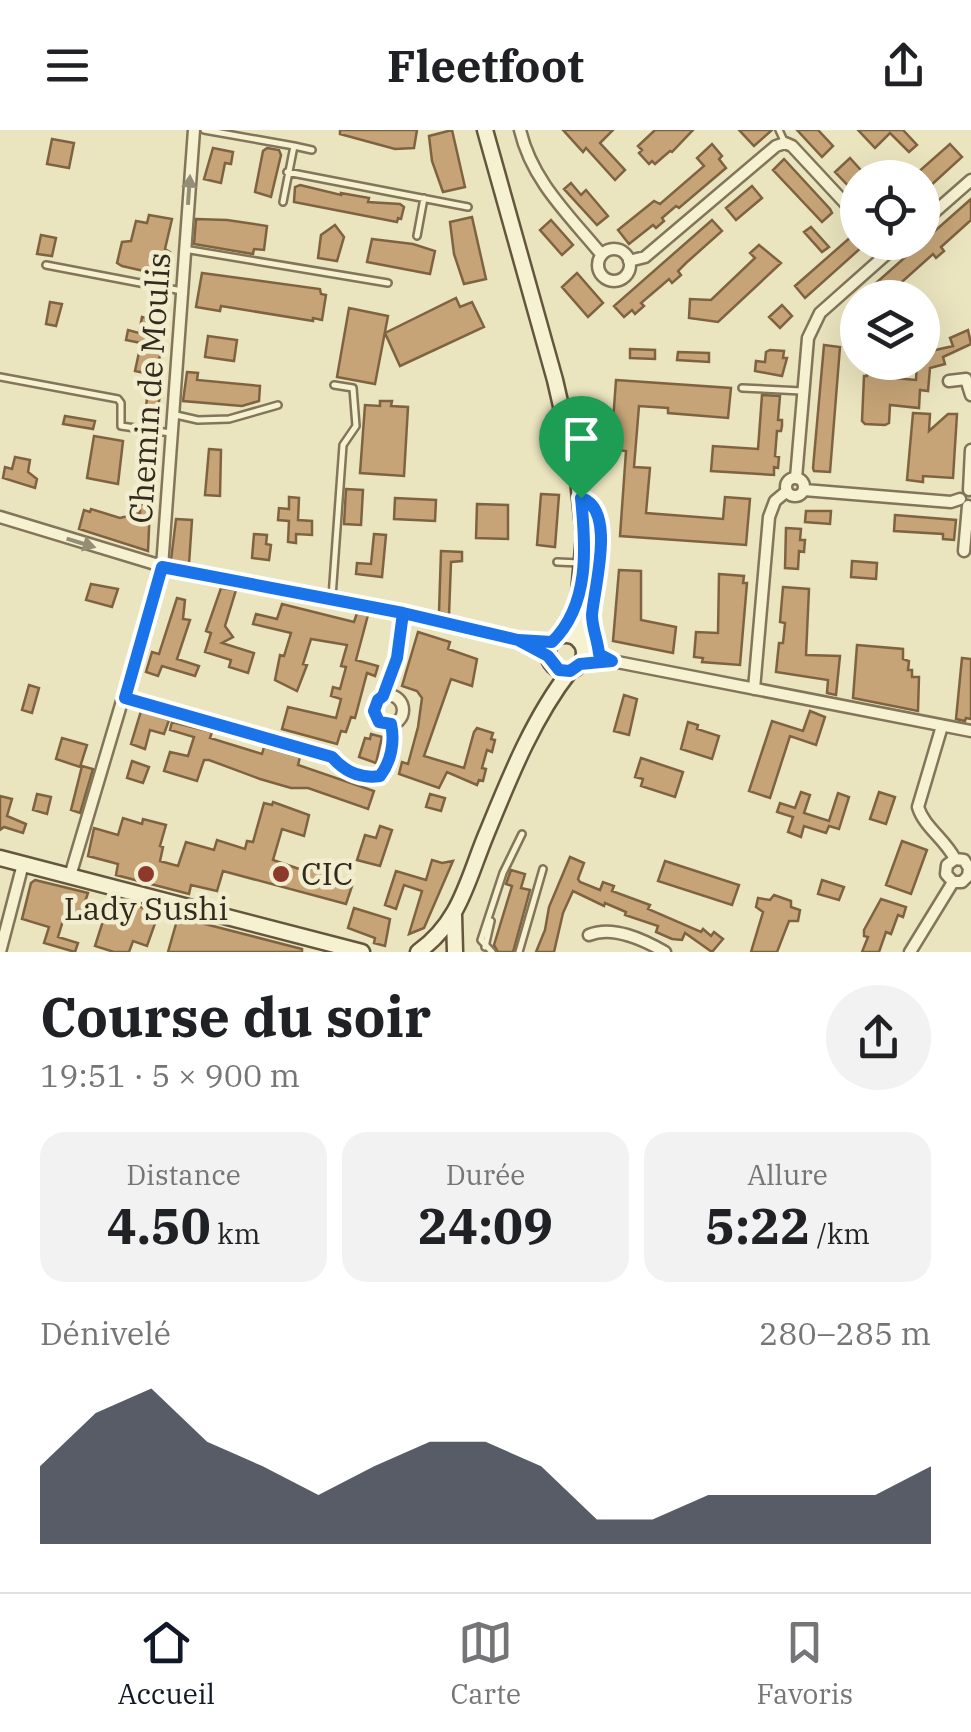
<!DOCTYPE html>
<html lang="fr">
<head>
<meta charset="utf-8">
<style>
	:root { --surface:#fff; --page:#f2f2f2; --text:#202124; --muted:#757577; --line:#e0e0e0; --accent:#111827 }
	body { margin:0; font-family:"IBM Plex Serif",serif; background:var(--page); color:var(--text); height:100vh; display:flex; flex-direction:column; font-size:38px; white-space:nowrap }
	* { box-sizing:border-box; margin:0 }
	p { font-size:32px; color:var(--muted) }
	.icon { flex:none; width:55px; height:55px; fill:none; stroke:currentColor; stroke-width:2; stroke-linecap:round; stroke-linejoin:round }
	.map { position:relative; height:822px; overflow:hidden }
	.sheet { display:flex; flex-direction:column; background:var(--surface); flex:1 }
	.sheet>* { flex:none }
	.buttons { position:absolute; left:840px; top:30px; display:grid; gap:20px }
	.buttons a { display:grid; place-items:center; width:100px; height:100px; border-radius:50%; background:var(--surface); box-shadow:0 10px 40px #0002; font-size:50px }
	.pin { position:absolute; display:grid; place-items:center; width:85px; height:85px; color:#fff; margin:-102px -42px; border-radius:50% 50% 50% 0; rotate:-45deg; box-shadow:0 0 10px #0007 }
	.pin .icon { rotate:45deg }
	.round { display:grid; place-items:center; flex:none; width:105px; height:105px; border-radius:52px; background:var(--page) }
	.summary { display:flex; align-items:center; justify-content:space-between; height:170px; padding:0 40px }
	h1 { font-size:55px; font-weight:700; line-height:75px }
	.metrics { display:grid; grid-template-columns:repeat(3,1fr); gap:15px; height:170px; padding:10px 40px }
	.metrics div { display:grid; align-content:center; border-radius:25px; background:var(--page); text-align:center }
	.metrics b { font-size:50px; font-weight:700 }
	.metrics small { font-size:28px; font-weight:400 }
	.metrics p { font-size:28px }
	.chart { height:280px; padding:20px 40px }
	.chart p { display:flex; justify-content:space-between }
	.chart svg { width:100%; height:180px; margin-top:10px; fill:var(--accent); opacity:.7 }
	header { display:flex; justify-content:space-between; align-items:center; height:130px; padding:0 40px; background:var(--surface); font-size:45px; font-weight:700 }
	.tab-bar { display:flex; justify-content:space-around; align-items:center; height:140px; border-top:2px solid var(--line); background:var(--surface); font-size:28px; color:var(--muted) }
	.tab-bar a { display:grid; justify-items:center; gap:5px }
	.tab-bar .active { color:var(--accent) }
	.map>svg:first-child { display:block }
	.building { fill:#c6a477; stroke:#7f6340; stroke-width:2.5 }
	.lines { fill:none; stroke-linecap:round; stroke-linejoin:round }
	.lane-casing { stroke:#827559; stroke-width:10 }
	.street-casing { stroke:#827559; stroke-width:15 }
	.secondary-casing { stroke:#63563c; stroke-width:19 }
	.lane { stroke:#f6f1d1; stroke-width:5 }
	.street { stroke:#f6f1d1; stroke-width:10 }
	.secondary { stroke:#f6f1d1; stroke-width:14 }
	.oneway { fill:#948e76 }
	.route-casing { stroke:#fff; stroke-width:20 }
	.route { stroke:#1a73e8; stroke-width:12 }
	.poi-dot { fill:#8d3a2d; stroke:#f2edce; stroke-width:4 }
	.labels { text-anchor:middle; stroke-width:9; stroke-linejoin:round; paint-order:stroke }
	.street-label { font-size:32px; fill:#322a1c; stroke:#f2edce }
	.poi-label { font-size:32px; fill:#322a1c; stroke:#f2edce; text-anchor:start }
</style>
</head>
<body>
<header><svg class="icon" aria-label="menu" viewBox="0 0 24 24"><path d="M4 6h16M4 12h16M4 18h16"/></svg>Fleetfoot<svg class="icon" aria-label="share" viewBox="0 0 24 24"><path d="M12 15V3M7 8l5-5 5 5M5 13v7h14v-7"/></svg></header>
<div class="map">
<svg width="971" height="822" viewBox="0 0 971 822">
	<rect width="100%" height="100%" fill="#eae4bf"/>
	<path class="building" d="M340,0H417L414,18L395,19L340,4Z
		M452,0L465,57L443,62L432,31L429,6Z
		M563,0H613L600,13L625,40L615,50L586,18L583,22Z
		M655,0H693L672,22L670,21L655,34L652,31L649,34L639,23L642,20L638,16Z
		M739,0H772L754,16Z
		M797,0H818L833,16L822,27Z
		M858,0H903L917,15L909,22L890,3L875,18Z
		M52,9L74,13L69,38L47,34Z
		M712,14L722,26L719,29L726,38L679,78L676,76L662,88L664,91L656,98L653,95L629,114L618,100L654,71L660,74L704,36L697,28Z
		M950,14L962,27L928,58L922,48L916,44Z
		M213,18L233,22L231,34L225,33L221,53L204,49Z
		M267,18L279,20L281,25L271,67L255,62L263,21Z
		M850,28L868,48H858V66L835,42Z
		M784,29L830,79L832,83L822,92L773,40Z
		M571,53L581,65L586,60L608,86L597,95L564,59Z
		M300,55L341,65V63L369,68L368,72L400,74L404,77L401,89L398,88L397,92L294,72L295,57Z
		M752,56L762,68L736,90L726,78Z
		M971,69V90L941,117L944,121L936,128L933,124L884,168H859Z
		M149,85L172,89L165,119L170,122L166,143L161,145L122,136L117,133L122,112L131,111L136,91L147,93Z
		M472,87L486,149L464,154L454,124L450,92Z
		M196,89L227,90L267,96L264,120L254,119L253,124L194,114Z
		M551,90L573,115L562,125L540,100Z
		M712,90L722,101L686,133L678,141L681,145L672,153L669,149L661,156L641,173L644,176L635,184L632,180L624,187L614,176Z
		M335,95L344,107L337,131L318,128L321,105Z
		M811,97L829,117L822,122L804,102Z
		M41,105L56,108L52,126L37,124Z
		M853,105L863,116L805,168L795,156Z
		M372,109L413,114L435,121L430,144L367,132Z
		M759,115L781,133L718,192L689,188L690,169L711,170L755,128L750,123Z
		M202,143L320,159L321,164L326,165L322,190L313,188V191L221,176L220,181L196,177Z
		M577,143L603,173L588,187L562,157Z
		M456,168L460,177L472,172L484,197L400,236L385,203Z
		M50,172L62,174L56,196L46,194Z
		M782,175L792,186L780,198L769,187Z
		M349,178L388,186L375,254L337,247Z
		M142,187L167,192L157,239L163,240L156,295L144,293L150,244L135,241L141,213L126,210L128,200L139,203Z
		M968,200L971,214L943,227L945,234L930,238L928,261L920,260L919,278L890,275L889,293L885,295L865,294L862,291L864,246H867L868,232H894V248L916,250L917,232H922V223L953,216L950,208Z
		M208,206L237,210L234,231L205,227Z
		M824,215L840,217L830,342L814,341L813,338Z
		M630,219L655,220V229L630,228Z
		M770,220L784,221L783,228H787L782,246L755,241L756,231L765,232L766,222Z
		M678,222L709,223V232L677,230Z
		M187,242L198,243L197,250L260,256L259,271L242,276L183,271Z
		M616,250L731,258L728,288L668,283V278L639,276L634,337L650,338L646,383L723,389L725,367L750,369L746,415L620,406L626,321L611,319Z
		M762,265L780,266L778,290H782V296L781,301H777L775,326L779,327L778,338L774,337V345L711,341L713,316L758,319Z
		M380,271H392L391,276L408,277L404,346L360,343L365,275L380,276Z
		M913,283L930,284L929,301L948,284H957L953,348L923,346V352L907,350Z
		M65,286L95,291L93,299L63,294Z
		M94,306L123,311L118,354L87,348Z
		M209,319L221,320L220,366L205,365Z
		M15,327L30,330L28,342L37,349L35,358L3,348L5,337L12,339Z
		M346,359L363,360L361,395L344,394Z
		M541,364L559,365L555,417L537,415Z
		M289,367L299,368L298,390L312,391V405L296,404V413L288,412L289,391L278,390L279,378L289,379Z
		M395,368L436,370L435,391L394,389Z
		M477,374L508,375V409L476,408Z
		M140,375L150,376L148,421L79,399L84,380L90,382L91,379L120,388L140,383Z
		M806,381H831L830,394L805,392Z
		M895,385L956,390L954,410L943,409V404L894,401Z
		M176,389L192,390L189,434L171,430Z
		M786,398L801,399L800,410H805L804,422L799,421L798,439L785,438Z
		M254,404L267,405L266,414L271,415L269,430L252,428Z
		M374,404L386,405L382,447L356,444L357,433L371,434Z
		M441,421L462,422V431L451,432L449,485L439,482Z
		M852,431L877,433L876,449L851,447Z
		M619,440L641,441V490L676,497L673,523L613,511Z
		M719,444L744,446L743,453H747L740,535L702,532L703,528L694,527L696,502L718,503Z
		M91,454L118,459L112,477L86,470Z
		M783,457L809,459L806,525L840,526L836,565L827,563L828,550L776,542L779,513H783L785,493L780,492Z
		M221,458L236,460L225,496L233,507L222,513L254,523L248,543L229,537L231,530L205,522L211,503L206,501Z
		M177,468L185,470L183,489L190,490L177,529L199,536L195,546L162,536L158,546L146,542L152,522L159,524Z
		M282,474L354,492L357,483L368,485L356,530L378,536L375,546L367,543L355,588L351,587L346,602L341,601L337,614L282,599L288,577L336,588L341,569L331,566L333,557L340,559L346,537L341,536L347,515L311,509L303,534L307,535L297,561L275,550L280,525L284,526L291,503L253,494L256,484L277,489Z
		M418,502L450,512L448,519L477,529L472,556L451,549L424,626L464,638L474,602L477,598L493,603L491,609L495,610L492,622L487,620L482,638L486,639L483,651L479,650L477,655L447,642L439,658L399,644L402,632L408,634L418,597L422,568L417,561L402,556Z
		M857,515L903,519V529L909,531L908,540H912V547H919L918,581L853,568Z
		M962,528L971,529V589L966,588L965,591L956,589Z
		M29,555L39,558L32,583L22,580Z
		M624,565L637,569L629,605L614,601Z
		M141,581L169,590L164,604L150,600L145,619L131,614Z
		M810,581L825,587L816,615L790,606L770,668L749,661L772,591L803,601Z
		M172,592L212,602L210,608L262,624L264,617L300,627L298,635L374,661L368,679L308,658H291L260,649L209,630H204L197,651L164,641L170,622L188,626L194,607L170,600Z
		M688,592L698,595L697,599L719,606L712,629L681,619Z
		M371,604L382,607L376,633L359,627L365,608L370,609Z
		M62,608L87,615L80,637L56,629Z
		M641,628L683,642L675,667L641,656L643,649L635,647Z
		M132,631L149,637L143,653L127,648Z
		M82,636L93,639L80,683L71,680Z
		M801,662L810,665L804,683L829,691L838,663L849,667L839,699L829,696L826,703L804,696L801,707L788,702L793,687L777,682L780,673L795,678Z
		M879,662L895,667L886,694L870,689Z
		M37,664L51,667L47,684L33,680Z
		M430,664L445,668L441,681L426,677Z
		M0,666L12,669L7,686L26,694L23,703L4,697L0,700Z
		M273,672L309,685L304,706L282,699L273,730L308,742L312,737L327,742L326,748L352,756L346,774L223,741L217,761L191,755L189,764L116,745L118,734L88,726L94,698L118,705L123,688L142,694L143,689L166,695L160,716L163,717L160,731L178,736L186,712L214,720L217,710L245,719L247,711L253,712L264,673L272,675Z
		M380,696L392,700L380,736L357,730L365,705L376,708Z
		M902,711L927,720L911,764L886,755Z
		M570,727L584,733L578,749L580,752L600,760L603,752L614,756L612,761L650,775L648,779L701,802L703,799L711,806L714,802L723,809L712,822L685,803L682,810L672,809L656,802L658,796L625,785L626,782L605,773L604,776L573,761L563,783L554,822H536L545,800L549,777Z
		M432,730L442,733L453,731L424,798L409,804L422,761L404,755L396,779L385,775L396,741L426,750Z
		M665,731L739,755L732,775L658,751Z
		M511,740L525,744L521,758L530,760L513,822H498L494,815L512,756L506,754Z
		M35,750L88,763L81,784L66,781L58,807L78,813L75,822L44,813L49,797L22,789L31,753Z
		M822,750L844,757L839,770L818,764Z
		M774,765L791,771V777L800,780L798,791H789L777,822H751L763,782L756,777L758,768L770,770Z
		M110,769L159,782L147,816L133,811L129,822H114L95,816Z
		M881,769L906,777L903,787L898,785L891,804L886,802L879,822H862L868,807L864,806V800Z
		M354,778L390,789L385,816L374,813L375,808L348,798Z
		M178,787L302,819V822H168Z"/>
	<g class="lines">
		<defs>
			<path id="lane" d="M204,0L294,16L283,72
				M779,0L785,13
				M294,16L312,20
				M287,42L468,77
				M417,106L424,68
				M184,119L388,153
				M46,135L182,161
				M0,247L118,269L121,273V296L171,303
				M742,258L802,261
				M176,285L198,290L229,289L278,275
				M581,368C620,380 591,459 592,489C593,500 597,511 599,521
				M557,432L580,433
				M332,467L343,315L356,296L353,258L334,255
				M485,817L491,791
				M492,822L481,810L503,743L522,704
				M519,822L543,739"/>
			<path id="street" d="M520,0C532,51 569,85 601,124
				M922,93L971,50
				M598 135a16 16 0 1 1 32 0a16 16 0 1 1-32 0Z
				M629,131L645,127L776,16L785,13L792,16L858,87
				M949,251L966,249L971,265
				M796,348L808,208L820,183L900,112
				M786 357a9 9 0 1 1 18 0a9 9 0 1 1-18 0Z
				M804,360L951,372L960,369
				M969,360L971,320
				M0,387L175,440L403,483L519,510L552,511
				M964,421L968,376
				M524,512L548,527
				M582,516L611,530
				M580,534L612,531L971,601
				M754,559L769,387L775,371L787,361
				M373 580a15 15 0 1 1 30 0a15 15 0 1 1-30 0Z
				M383,566L397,528L403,483
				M125,567L331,627C345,642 360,649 380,646C391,632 395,612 391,595
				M942,596L918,677C924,697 945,709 955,729
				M70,746L162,437L194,0
				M589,805C613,795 644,810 665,822
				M0,822L23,734
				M910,822L953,752H962L968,746L969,738L964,730L955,729L947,735L946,744L953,752"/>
			<path id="secondary" d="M485,0L555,250L578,350L584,406L578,475L579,511
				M548 523a18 18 0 1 1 36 0a18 18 0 1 1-36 0Z
				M0,728L362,822
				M454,785L455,822
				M418,822C460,792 467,751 486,705C509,649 533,588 570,541"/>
		</defs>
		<use href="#lane" class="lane-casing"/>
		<use href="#street" class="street-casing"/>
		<use href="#secondary" class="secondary-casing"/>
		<use href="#lane" class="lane"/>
		<use href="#street" class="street"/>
		<use href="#secondary" class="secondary"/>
	</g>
	<defs><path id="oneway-solid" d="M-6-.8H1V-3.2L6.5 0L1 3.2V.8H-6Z" transform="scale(2.5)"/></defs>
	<g class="oneway">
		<use href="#oneway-solid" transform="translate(189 60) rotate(-86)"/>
		<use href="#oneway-solid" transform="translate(81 413) rotate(17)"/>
	</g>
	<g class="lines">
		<defs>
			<path id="route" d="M581,368C586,417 590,475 552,512L518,510L403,483L162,437L125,568L332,627C345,642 360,649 380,646C391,632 395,612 391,594L379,592L374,581L378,570L383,566L397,528L403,483L518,510L548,526L559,540L570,541L580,534L612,531L599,524C598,511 592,498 592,485C594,457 617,379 581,368"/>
		</defs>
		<use href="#route" class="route-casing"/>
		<use href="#route" class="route"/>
	</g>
	<g class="poi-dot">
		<circle cx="146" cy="744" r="10"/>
		<circle cx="281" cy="744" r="10"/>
	</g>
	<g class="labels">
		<g class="street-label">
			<text transform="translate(150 258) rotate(-86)" y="11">Chemin de Moulis</text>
		</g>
		<g class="poi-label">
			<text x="301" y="755">CIC</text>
			<text x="146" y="790" text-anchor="middle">Lady Sushi</text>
		</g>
	</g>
</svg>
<div class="buttons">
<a><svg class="icon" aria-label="locate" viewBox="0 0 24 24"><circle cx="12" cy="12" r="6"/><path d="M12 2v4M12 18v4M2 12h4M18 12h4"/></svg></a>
<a><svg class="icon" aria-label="layers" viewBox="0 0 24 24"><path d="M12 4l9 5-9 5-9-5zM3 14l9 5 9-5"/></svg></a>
</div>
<div class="pin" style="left:581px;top:368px;background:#1e9e55"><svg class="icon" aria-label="arrive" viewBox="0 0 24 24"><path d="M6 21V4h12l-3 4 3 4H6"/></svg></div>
</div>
<section class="sheet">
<div class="summary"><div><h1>Course du soir</h1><p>19:51 · 5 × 900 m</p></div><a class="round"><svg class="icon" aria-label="share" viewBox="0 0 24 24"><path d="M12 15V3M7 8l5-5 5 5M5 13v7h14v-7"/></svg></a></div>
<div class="metrics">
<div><p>Distance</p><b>4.50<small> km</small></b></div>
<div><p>Durée</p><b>24:09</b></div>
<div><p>Allure</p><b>5:22<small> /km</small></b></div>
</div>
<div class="chart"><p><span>Dénivelé</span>280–285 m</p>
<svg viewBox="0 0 160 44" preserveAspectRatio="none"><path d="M0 44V25L10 12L20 6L30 19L40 25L50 32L60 25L70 19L80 19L90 25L100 38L110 38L120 32L130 32L140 32L150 32L160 25V44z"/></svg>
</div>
</section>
<nav class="tab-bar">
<a class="active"><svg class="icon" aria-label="home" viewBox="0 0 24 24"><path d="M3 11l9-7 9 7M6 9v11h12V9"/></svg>Accueil</a>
<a><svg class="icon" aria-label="map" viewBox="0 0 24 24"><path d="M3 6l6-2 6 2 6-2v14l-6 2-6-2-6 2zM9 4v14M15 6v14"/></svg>Carte</a>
<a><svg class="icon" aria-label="saved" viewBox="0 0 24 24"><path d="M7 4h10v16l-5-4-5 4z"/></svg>Favoris</a>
</nav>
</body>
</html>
